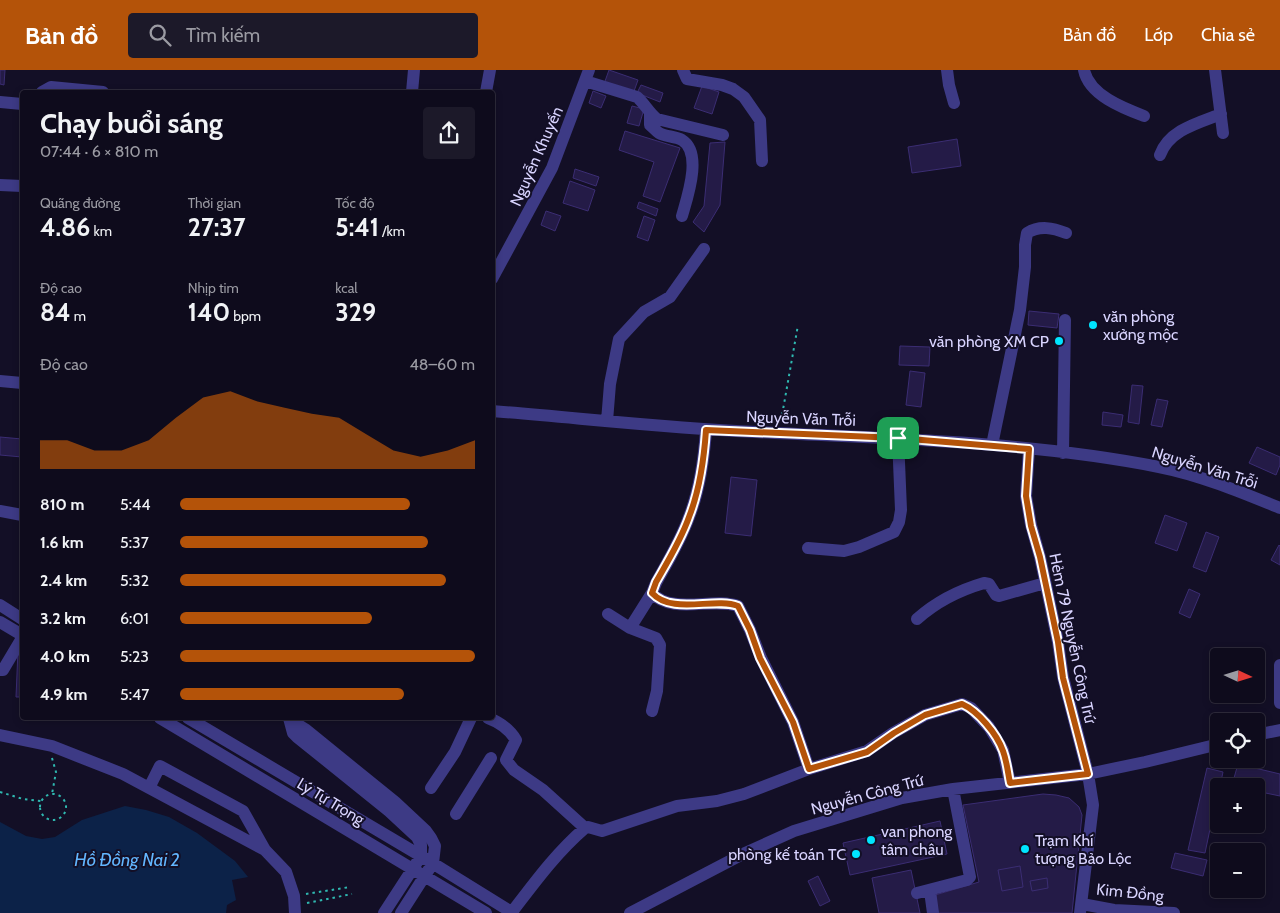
<!DOCTYPE html>
<html lang="vi">
<head>
<meta charset="utf-8">
<style>
	:root { --surface:#0e0b1c; --page:#1c1929; --text:#f1f3f6; --muted:#9b9ba3; --line:#2e2b3b; --accent:#b45309 }
	body { margin:0; font-family:Cabin,sans-serif; background:var(--page); color:var(--text); height:100vh; display:flex; flex-direction:column; font-size:19px; white-space:nowrap }
	* { box-sizing:border-box; margin:0 }
	p { font-size:16px; color:var(--muted) }
	.icon { flex:none; width:28px; height:28px; fill:none; stroke:currentColor; stroke-width:2; stroke-linecap:round; stroke-linejoin:round }
	.map { position:relative; flex:1; overflow:hidden }
	.drawer { position:absolute; left:20px; top:20px; width:475px; height:630px; display:flex; flex-direction:column; background:var(--surface); border-radius:5px; box-shadow:0 2px 8px #0003,0 0 0 1px var(--line) }
	.drawer>* { flex:none }
	.needle { width:32px; rotate:94deg }
	.controls { position:absolute; left:1210px; top:578px; display:grid; gap:10px }
	.controls a { display:grid; place-items:center; width:55px; height:55px; border-radius:5px; background:var(--surface); box-shadow:0 2px 8px #0003,0 0 0 1px var(--line); font-size:25px }
	.pin { position:absolute; display:grid; place-items:center; width:42px; height:42px; color:#fff; margin:-21px; border-radius:10px; box-shadow:0 2px 8px #0006 }
	.round { display:grid; place-items:center; flex:none; width:52px; height:52px; border-radius:5px; background:var(--page) }
	.headline { display:flex; align-items:center; justify-content:space-between; height:85px; padding:0 20px }
	h1 { font-size:28px; font-weight:800; line-height:38px }
	.metrics { display:grid; grid-template-columns:repeat(3,1fr); gap:8px; height:85px; padding:5px 20px }
	.metrics div { display:grid; align-content:center }
	.metrics b { font-size:25px; font-weight:800 }
	.metrics small { font-size:14px; font-weight:400 }
	.metrics p { font-size:14px }
	.chart { height:140px; padding:10px 20px }
	.chart p { display:flex; justify-content:space-between }
	.chart svg { width:100%; height:90px; margin-top:5px; fill:var(--accent); opacity:.7 }
	ul { padding:0 20px; list-style:none; font-size:16px }
	li { display:grid; grid-template-columns:80px 60px 1fr; align-items:center; height:38px }
	li i { height:12px; border-radius:6px; background:var(--accent) }
	header { display:flex; align-items:center; gap:30px; box-sizing:border-box; height:70px; padding:0 25px; background:var(--accent); color:#fff }
	header strong { font-size:24px }
	nav { display:flex; gap:28px; margin-inline-start:auto; font-size:18px }
	.search { width:350px; height:45px; background:var(--page); display:flex; align-items:center; gap:12px; box-sizing:border-box; padding:0 18px; border-radius:5px; color:var(--muted); font-size:19px }
	.map>svg:first-child { display:block }
	.water { fill:#0c2248 }
	.building { fill:#241b47; stroke:#3b2d73 }
	.lines { fill:none; stroke-linecap:round; stroke-linejoin:round }
	.path { stroke:#2fb8b0; stroke-width:2; stroke-dasharray:2.5 4; stroke-linecap:butt }
	.minor { stroke:#3d3a85; stroke-width:12 }
	.route-casing { stroke:#fff; stroke-width:10 }
	.route { stroke:#b45309; stroke-width:6 }
	.poi-dot { fill:#00e5ff; stroke:#130f26; stroke-width:2 }
	.labels { text-anchor:middle; stroke-width:4; stroke-linejoin:round; paint-order:stroke }
	.street-label { font-size:16px; fill:#d9d4ff; stroke:#130f26 }
	.poi-label { font-size:16px; fill:#d9d4ff; stroke:#130f26; text-anchor:start }
	.water-label { font-size:18px; font-style:italic; fill:#62b6ff; stroke:#130f26 }
</style>
</head>
<body>
<header>
<strong>Bản đồ</strong>
<div class="search"><svg class="icon" aria-label="search" viewBox="0 0 24 24"><circle cx="10" cy="10" r="6"/><path d="M15 15l6 6"/></svg>Tìm kiếm</div>
<nav><a>Bản đồ</a><a>Lớp</a><a>Chia sẻ</a></nav>
</header>
<div class="map">
<svg width="1280" height="843" viewBox="0 0 1280 843">
	<rect width="100%" height="100%" fill="#130f26"/>
	<path class="water" d="M125,736L146,740L169,747L197,763L235,791L248,807L232,810L236,830L227,835L226,843H0V752L26,766L42,769L55,767L82,750Z"/>
	<path class="building" d="M0,0H5L4,15L0,14Z
		M609,0L638,10L633,24L604,14Z
		M641,15L663,23L660,32L637,23Z
		M702,16L719,22L712,44L694,38Z
		M593,21L606,26L601,38L589,33Z
		M632,36L644,39L639,56L627,53Z
		M625,61L680,78L660,132L643,126L654,92L619,80Z
		M957,69L961,96L912,103L908,77Z
		M725,72L720,135L704,162L693,152L704,136L710,73Z
		M575,99L599,107L596,116L573,108Z
		M570,111L595,120L588,141L563,133Z
		M639,132L658,139L656,146L637,138Z
		M546,141L561,146L555,161L541,155Z
		M644,146L655,150L648,171L637,167Z
		M1029,241L1059,244L1057,258L1028,255Z
		M900,276L930,277L929,296L899,295Z
		M910,301L925,303L921,337L906,335Z
		M1132,315L1143,316L1139,354L1128,352Z
		M1157,329L1168,331L1162,357L1151,355Z
		M1103,342L1123,345L1121,357L1102,355Z
		M0,367L22,369V387L0,385Z
		M1257,377L1280,387V395L1276,405L1249,393Z
		M731,407L757,410L751,466L725,463Z
		M1165,445L1187,453L1177,481L1155,473Z
		M1206,462L1219,467L1206,502L1193,497Z
		M1279,475L1280,476V495L1271,490Z
		M1189,519L1200,524L1190,548L1179,543Z
		M18,580H22V627H16Z
		M1238,694L1280,704V726L1256,721V716L1232,715Z
		M1207,698L1223,702L1220,716H1219L1205,783L1188,780Z
		M1043,724L1056,725L1069,728L1079,737L1082,745L1072,843H938L935,825L979,812L963,735Z
		M940,751L947,784L850,805L843,773Z
		M1175,783L1207,790L1203,806L1171,798Z
		M1020,796L1023,817L1002,821L998,800Z
		M911,800L920,843H879L872,808Z
		M818,806L830,831L820,836L808,811Z
		M1047,808L1048,818L1032,821L1030,811Z"/>
	<g class="lines">
		<path class="path" d="M781,351L798,255
			M52,688L56,702L52,724
			M0,722L23,729L41,731
			M40 737a13 13 0 1 1 26 0a13 13 0 1 1-26 0Z
			M306,824L350,817
			M307,833L352,824"/>
		<path class="minor" d="M683,0L687,9L722,15L733,19L744,27L760,50L762,91
			M947,0L949,15L954,33
			M1084,0C1089,25 1123,38 1144,46
			M1215,0L1223,63
			M585,11L637,27C645,34 649,43 657,49L723,65
			M42,22L51,17L103,22
			M412,22L414,0
			M486,22L490,0
			M0,32L22,34
			M650,43V55C653,57 656,61 659,63C666,67 675,66 682,70C703,83 687,128 682,146
			M1160,85C1169,60 1198,53 1221,44
			M0,115L22,116
			M492,209L552,98L589,0
			M0,311L22,313
			M492,341C580,348 668,358 756,362C890,369 1026,371 1159,397C1200,405 1241,422 1280,438
			M607,351L610,314L619,269L644,242L670,227L704,179
			M706,360C704,389 700,419 689,447C681,470 668,491 656,513L652,523C672,545 713,527 738,536L750,560L761,588L793,652L809,699
			M992,375L1020,240L1025,197V175L1027,163C1040,155 1053,158 1066,163
			M1029,379L1026,426L1031,455L1040,487L1058,572L1063,607L1088,704L1093,735L1080,843
			M1063,383L1065,250
			M0,441L22,445
			M808,478L844,481L859,477L894,462L899,452L901,440L898,368
			M0,535L22,549
			M608,544L630,558L652,523
			M917,549C936,532 960,520 984,513L989,514L996,525L999,526L1045,513
			M0,552L22,565
			M630,558L656,568L660,575L657,621L652,641
			M1280,595V633
			M0,600H3L22,568
			M160,648L486,843
			M188,648L421,786L513,843
			M289,648L293,663L297,667L389,741L417,767L421,775V786L384,843
			M488,648C499,652 510,660 516,670L506,690L514,700L543,720L585,758
			M289,649L305,659L395,732L426,761L431,768L435,776L433,793L401,843
			M0,665L52,676L123,704L265,780L286,802L294,826L295,843
			M1256,665L1280,660
			M149,718L160,696L243,741L265,780
			M431,718L455,682L471,648
			M456,744L491,688
			M930,821L933,843
			M917,823L967,810L970,807L953,719
			M1082,834L1114,840L1174,843
			M512,842C535,812 556,783 585,758L588,757L602,761L677,736L717,731L744,724L809,699L867,681L893,663L925,645L962,634L971,638L989,657L1003,680L1010,713
			M630,843L743,784L794,761L902,728L953,719L1088,704L1145,692L1219,674"/>
	</g>
	<g class="lines">
		<defs>
			<path id="route" d="M706,360L898,368L1029,379L1026,426L1031,456L1040,487L1058,572L1063,608L1088,704L1010,713C1008,703 1007,692 1003,681C997,664 978,641 962,634L925,645L894,663L867,682L809,699L793,652L760,588L750,560L738,536C714,527 672,545 652,523L656,512C668,491 681,470 689,447C700,419 704,389 706,360Z"/>
		</defs>
		<use href="#route" class="route-casing"/>
		<use href="#route" class="route"/>
	</g>
	<g class="poi-dot">
		<circle cx="1093" cy="255" r="5"/>
		<circle cx="1059" cy="271" r="5"/>
		<circle cx="871" cy="770" r="5"/>
		<circle cx="1025" cy="779" r="5"/>
		<circle cx="856" cy="784" r="5"/>
	</g>
	<g class="labels">
		<g class="street-label">
			<text transform="translate(536 86) rotate(-66)" y="6">Nguyễn Khuyến</text>
			<text transform="translate(801 348) rotate(2)" y="6">Nguyễn Văn Trỗi</text>
			<text transform="translate(1205 397) rotate(17)" y="6">Nguyễn Văn Trỗi</text>
			<text transform="translate(1073 568) rotate(78)" y="6">Hẻm 79 Nguyễn Công Trứ</text>
			<text transform="translate(867 724) rotate(-15)" y="6">Nguyễn Công Trứ</text>
			<text transform="translate(331 731) rotate(31)" y="6">Lý Tự Trọng</text>
			<text transform="translate(1130 822) rotate(6)" y="6">Kim Đồng</text>
		</g>
		<g class="poi-label">
			<text x="1103" y="252">văn phòng<tspan x="1103" dy="18">xưởng mộc</tspan></text>
			<text x="1049" y="277" text-anchor="end">văn phòng XM CP</text>
			<text x="881" y="767">van phong<tspan x="881" dy="18">tâm châu</tspan></text>
			<text x="1035" y="776">Trạm Khí<tspan x="1035" dy="18">tượng Bảo Lộc</tspan></text>
			<text x="846" y="790" text-anchor="end">phòng kế toán TC</text>
		</g>
		<g class="water-label">
			<text x="127" y="796">Hồ Đồng Nai 2</text>
		</g>
	</g>
</svg>
<div class="controls">
<a><svg class="needle" viewBox="-14 -14 28 28"><path d="M0-13l5 13h-10z" fill="#e53935"/><path d="M0 13l5-13h-10z" fill="#9b9ba3"/></svg></a>
<a><svg class="icon" aria-label="locate" viewBox="0 0 24 24"><circle cx="12" cy="12" r="6"/><path d="M12 2v4M12 18v4M2 12h4M18 12h4"/></svg></a>
<a>+</a>
<a>−</a>
</div>
<div class="pin" style="left:898px;top:368px;background:#1e9e55"><svg class="icon" aria-label="arrive" viewBox="0 0 24 24"><path d="M6 21V4h12l-3 4 3 4H6"/></svg></div>
<section class="drawer">
<div class="headline"><div><h1>Chạy buổi sáng</h1><p>07:44 · 6 × 810 m</p></div><a class="round"><svg class="icon" aria-label="share" viewBox="0 0 24 24"><path d="M12 15V3M7 8l5-5 5 5M5 13v7h14v-7"/></svg></a></div>
<div class="metrics">
<div><p>Quãng đường</p><b>4.86<small> km</small></b></div>
<div><p>Thời gian</p><b>27:37</b></div>
<div><p>Tốc độ</p><b>5:41<small> /km</small></b></div>
</div>
<div class="metrics">
<div><p>Độ cao</p><b>84<small> m</small></b></div>
<div><p>Nhịp tim</p><b>140<small> bpm</small></b></div>
<div><p>kcal</p><b>329</b></div>
</div>
<div class="chart"><p><span>Độ cao</span>48–60 m</p>
<svg viewBox="0 0 160 44" preserveAspectRatio="none"><path d="M0 44V30L10 30L20 35L30 35L40 30L50 19L60 9L70 6L80 11L90 14L100 17L110 19L120 27L130 35L140 38L150 35L160 30V44z"/></svg>
</div>
<ul>
<li><b>810 m</b>5:44<i style="width:78%"></i></li>
<li><b>1.6 km</b>5:37<i style="width:84%"></i></li>
<li><b>2.4 km</b>5:32<i style="width:90%"></i></li>
<li><b>3.2 km</b>6:01<i style="width:65%"></i></li>
<li><b>4.0 km</b>5:23<i style="width:100%"></i></li>
<li><b>4.9 km</b>5:47<i style="width:76%"></i></li>
</ul>
</section>
</div>
</body>
</html>
